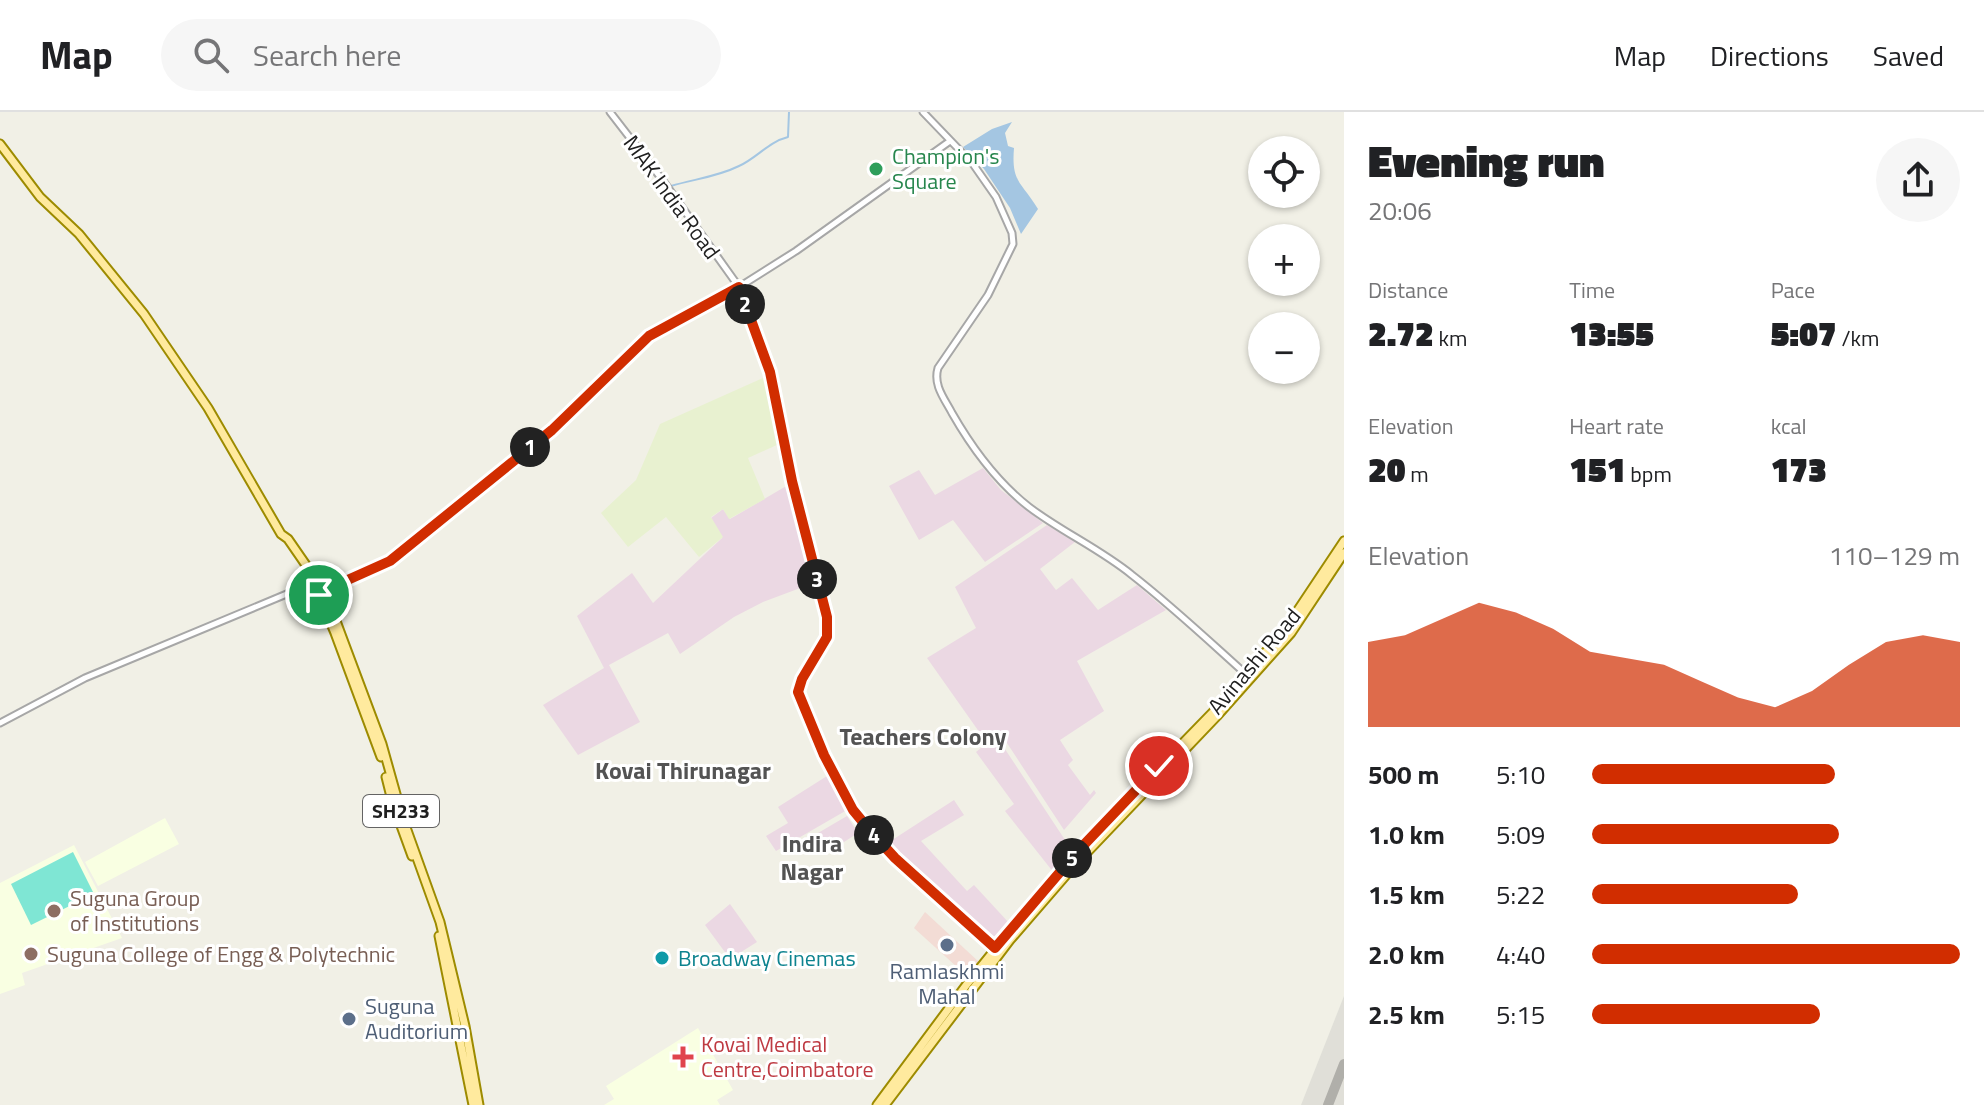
<!DOCTYPE html>
<html lang="en">
<head>
<meta charset="utf-8">
<style>
	:root { --surface:#fff; --page:#f6f6f6; --text:#202124; --muted:#757577; --line:#e0e0e0; --accent:#d12d00 }
	body { margin:0; font-family:"Titillium Web",sans-serif; background:var(--page); color:var(--text); height:100vh; display:flex; flex-direction:column; font-size:30px; white-space:nowrap }
	* { box-sizing:border-box; margin:0 }
	p { font-size:26px; color:var(--muted) }
	.icon { flex:none; width:44px; height:44px; fill:none; stroke:currentColor; stroke-width:2; stroke-linecap:round; stroke-linejoin:round }
	.map { position:relative; flex:1; overflow:hidden }
	.details { display:flex; flex-direction:column; background:var(--surface); width:640px }
	.details>* { flex:none }
	.controls { position:absolute; left:1248px; top:24px; display:grid; gap:16px }
	.controls a { display:grid; place-items:center; width:72px; height:72px; border-radius:50%; background:var(--surface); box-shadow:0 2px 6px #0004; font-size:40px }
	.pin { position:absolute; display:grid; place-items:center; width:68px; height:68px; color:#fff; margin:-34px; border:4px solid #fff; border-radius:50%; box-shadow:0 2px 8px #0007 }
	.km { position:absolute; width:40px; height:40px; margin:-20px; border-radius:50%; background:#222; color:#fff; font-size:22px; line-height:40px; text-align:center }
	.round { display:grid; place-items:center; flex:none; width:84px; height:84px; border-radius:42px; background:var(--page) }
	.overview { display:flex; align-items:center; justify-content:space-between; height:136px; padding:0 24px }
	h1 { font-size:44px; font-weight:800; line-height:60px }
	.metrics { display:grid; grid-template-columns:repeat(3,1fr); gap:12px; height:136px; padding:8px 24px }
	.metrics div { display:grid; align-content:center }
	.metrics b { font-size:34px; font-weight:800 }
	.metrics small { font-size:22px; font-weight:400 }
	.metrics p { font-size:22px }
	.chart { height:224px; padding:16px 24px }
	.chart p { display:flex; justify-content:space-between }
	.chart svg { width:100%; height:144px; margin-top:8px; fill:var(--accent); opacity:.7 }
	ul { padding:0 24px; list-style:none; font-size:26px }
	li { display:grid; grid-template-columns:128px 96px 1fr; align-items:center; height:60px }
	li i { height:20px; border-radius:10px; background:var(--accent) }
	header { display:flex; align-items:center; gap:48px; box-sizing:border-box; height:112px; padding:0 40px; background:var(--surface); border-bottom:2px solid var(--line) }
	header strong { font-size:38px }
	nav { display:flex; gap:44px; margin-inline-start:auto; font-size:28px }
	.search { width:560px; height:72px; background:var(--page); display:flex; align-items:center; gap:20px; box-sizing:border-box; padding:0 28px; border-radius:44px; color:var(--muted); font-size:30px }
	main { display:flex; flex:1; min-height:0 }
	.map>svg:first-child { display:block }
	.commercial { fill:#f3dcd5 }
	.industrial { fill:#ebd8e3 }
	.education { fill:#f9ffe2 }
	.airport { fill:#e0dfd8 }
	.farmland { fill:#e8f1d0 }
	.pitch { fill:#7fe6d4 }
	.water { fill:#a4c6e2 }
	.lines { fill:none; stroke-linecap:round; stroke-linejoin:round }
	.stream { stroke:#a4c6e2; stroke-width:2 }
	.taxiway { stroke:#b0afaa; stroke-width:10 }
	.tertiary-casing { stroke:#a7a7a7; stroke-width:9 }
	.primary-casing { stroke:#9d8b00; stroke-width:11 }
	.tertiary { stroke:#fff; stroke-width:5 }
	.primary { stroke:#ffea9e; stroke-width:7 }
	.route-casing { stroke:#fff; stroke-width:16 }
	.route { stroke:#d12d00; stroke-width:10 }
	.leisure-dot { fill:#2e9e5b; stroke:#fff; stroke-width:3 }
	.education-dot { fill:#8d6e63; stroke:#fff; stroke-width:3 }
	.service-dot { fill:#5c6f8a; stroke:#fff; stroke-width:3 }
	.culture-dot { fill:#0f9aa8; stroke:#fff; stroke-width:3 }
	.health-dot { fill:#e0444e; stroke:#fff; stroke-width:3 }
	.labels { text-anchor:middle; stroke-width:6; stroke-linejoin:round; paint-order:stroke }
	.shield { fill:#fff; stroke:#636363; stroke-width:2 }
	.shield-label { font-size:20px; font-weight:bold; fill:#202020 }
	.leisure-label { font-size:22px; fill:#27864d; stroke:#fff; text-anchor:start }
	.street-label { font-size:22px; fill:#202020; stroke:#fff }
	.education-label { font-size:22px; fill:#785e54; stroke:#fff; text-anchor:start }
	.culture-label { font-size:22px; fill:#0d838f; stroke:#fff; text-anchor:start }
	.service-label { font-size:22px; fill:#4e5e75; stroke:#fff }
	.health-label { font-size:22px; fill:#be3a42; stroke:#fff; text-anchor:start }
	.neighbourhood-label { font-size:24px; font-weight:bold; fill:#535353; stroke:#fff }
</style>
</head>
<body>
<header>
<strong>Map</strong>
<div class="search"><svg class="icon" aria-label="search" viewBox="0 0 24 24"><circle cx="10" cy="10" r="6"/><path d="M15 15l6 6"/></svg>Search here</div>
<nav><a>Map</a><a>Directions</a><a>Saved</a></nav>
</header>
<main>
<div class="map">
<svg width="1344" height="993" viewBox="0 0 1344 993">
	<rect width="100%" height="100%" fill="#f1f0e6"/>
	<path class="commercial" d="M925,800L979,850L968,865L914,816Z"/>
	<path class="industrial" d="M983,356L1001,378L1043,411L985,450L953,408L919,428L889,374L919,358L935,383Z
		M788,373L811,472L763,490L734,505L680,542L668,521L609,553L640,610L578,643L543,593L604,556L577,504L632,461L653,491L722,426L711,406L723,397L730,407Z
		M1047,413L1075,430L1040,457L1056,478L1072,466L1098,498L1137,473L1166,498L1077,549L1104,599L1060,628L1073,648L1068,653L1090,683L1094,678L1096,681L1064,718L1003,625L999,628L1073,740L1054,761L1005,699L1014,692L976,640L987,631L927,546L976,516L955,475Z
		M827,664L847,698L776,739L766,724L788,711L778,695Z
		M954,688L964,703L921,729L967,779L974,773L1010,812L993,832L980,820L983,816L930,768L926,770L886,732Z
		M847,704L858,721L830,739L818,721Z
		M730,792L757,830L730,847L705,813Z"/>
	<path class="education" d="M165,706L179,732L98,774L85,750Z
		M74,733L122,826L22,861L25,873L0,882V771Z
		M698,916L733,978L717,988L720,993H604L614,987L606,974Z"/>
	<path class="airport" d="M1344,884V993H1301Z"/>
	<path class="farmland" d="M765,265L779,332L748,346L765,387L729,407L723,397L711,405L723,425L699,445L666,405L628,435L601,401L636,368L660,312Z"/>
	<path class="pitch" d="M73,740L94,782L31,813L11,772Z"/>
	<path class="water" d="M1012,10L1005,21L1008,34L1014,36C1011,71 1022,70 1038,97L1021,122L1010,96L984,57L963,35L992,17Z"/>
	<g class="lines">
		<path class="stream" d="M671,74C694,67 717,65 739,54C757,46 768,30 788,25L789,0"/>
		<path class="taxiway" d="M1328,993L1344,952"/>
		<defs>
			<path id="tertiary" d="M610,0L664,70L739,175L770,260L792,369L827,505V525L802,567L798,580L824,643L853,698L872,721L895,746L997,838
				M923,0L973,52L996,85L1012,121L1013,132L988,183L938,256C933,273 944,286 952,301C972,336 997,370 1029,395C1062,420 1100,437 1132,463C1172,494 1210,530 1248,564
				M323,479C366,460 401,447 434,412L552,318L649,224L720,187L796,139L950,29
				M0,611L85,566L313,471"/>
			<path id="primary" d="M0,32L40,85L79,122L144,202L208,296L281,422L288,427L317,469L330,493L382,632L403,707L440,810L465,914L479,993
				M308,464L319,483L335,521L381,645
				M386,665L392,689L412,744
				M439,824L473,993
				M877,993L967,872L1035,788L1078,739L1213,600L1284,519L1344,429
				M885,993L1010,828L1074,754L1217,604L1291,521L1344,441"/>
		</defs>
		<use href="#tertiary" class="tertiary-casing"/>
		<use href="#primary" class="primary-casing"/>
		<use href="#tertiary" class="tertiary"/>
		<use href="#primary" class="primary"/>
	</g>
	<g class="lines">
		<defs>
			<path id="route" d="M319,483L313,471L317,469L323,479L390,449L552,318L649,224L739,175L770,260L792,369L827,505V525L802,567L798,580L824,643L853,698L872,721L895,746L995,836L1078,739L1159,654"/>
		</defs>
		<use href="#route" class="route-casing"/>
		<use href="#route" class="route"/>
	</g>
	<circle class="leisure-dot" cx="876" cy="57" r="8"/>
	<g class="education-dot">
		<circle cx="54" cy="799" r="8"/>
		<circle cx="31" cy="842" r="8"/>
	</g>
	<g class="service-dot">
		<circle cx="947" cy="833" r="8"/>
		<circle cx="349" cy="907" r="8"/>
	</g>
	<circle class="culture-dot" cx="662" cy="846" r="8"/>
	<path class="health-dot" d="M679 933h8v8h8v8h-8v8h-8v-8h-8v-8h8z"/>
	<g class="labels">
		<rect class="shield" x="363" y="683" width="76" height="32" rx="6"/>
		<g class="shield-label">
			<text x="401" y="706">SH233</text>
		</g>
		<g class="leisure-label">
			<text x="892" y="52">Champion's<tspan x="892" dy="25">Square</tspan></text>
		</g>
		<g class="street-label">
			<text transform="translate(672 85) rotate(54)" y="8">MAK India Road</text>
			<text transform="translate(1254 549) rotate(-50)" y="8">Avinashi Road</text>
		</g>
		<g class="education-label">
			<text x="70" y="794">Suguna Group<tspan x="70" dy="25">of Institutions</tspan></text>
			<text x="47" y="850">Suguna College of Engg &amp; Polytechnic</text>
		</g>
		<g class="culture-label">
			<text x="678" y="854">Broadway Cinemas</text>
		</g>
		<g class="service-label">
			<text x="947" y="867">Ramlaskhmi<tspan x="947" dy="25">Mahal</tspan></text>
			<text x="365" y="902" text-anchor="start">Suguna<tspan x="365" dy="25">Auditorium</tspan></text>
		</g>
		<g class="health-label">
			<text x="701" y="940">Kovai Medical<tspan x="701" dy="25">Centre,Coimbatore</tspan></text>
		</g>
		<g class="neighbourhood-label">
			<text x="923" y="633">Teachers Colony</text>
			<text x="683" y="667">Kovai Thirunagar</text>
			<text x="812" y="740">Indira<tspan x="812" dy="28">Nagar</tspan></text>
		</g>
	</g>
</svg>
<div class="controls">
<a><svg class="icon" aria-label="locate" viewBox="0 0 24 24"><circle cx="12" cy="12" r="6"/><path d="M12 2v4M12 18v4M2 12h4M18 12h4"/></svg></a>
<a>+</a>
<a>−</a>
</div>
<div class="pin" style="left:319px;top:483px;background:#1e9e55"><svg class="icon" aria-label="arrive" viewBox="0 0 24 24"><path d="M6 21V4h12l-3 4 3 4H6"/></svg></div>
<div class="pin" style="left:1159px;top:654px;background:#d93025"><svg class="icon" aria-label="check" viewBox="0 0 24 24"><path d="M5 12l5 5 9-10"/></svg></div>
<b class="km" style="left:530px;top:335px">1</b>
<b class="km" style="left:745px;top:192px">2</b>
<b class="km" style="left:817px;top:467px">3</b>
<b class="km" style="left:874px;top:723px">4</b>
<b class="km" style="left:1072px;top:746px">5</b>
</div>
<section class="details">
<div class="overview"><div><h1>Evening run</h1><p>20:06</p></div><a class="round"><svg class="icon" aria-label="share" viewBox="0 0 24 24"><path d="M12 15V3M7 8l5-5 5 5M5 13v7h14v-7"/></svg></a></div>
<div class="metrics">
<div><p>Distance</p><b>2.72<small> km</small></b></div>
<div><p>Time</p><b>13:55</b></div>
<div><p>Pace</p><b>5:07<small> /km</small></b></div>
</div>
<div class="metrics">
<div><p>Elevation</p><b>20<small> m</small></b></div>
<div><p>Heart rate</p><b>151<small> bpm</small></b></div>
<div><p>kcal</p><b>173</b></div>
</div>
<div class="chart"><p><span>Elevation</span>110–129 m</p>
<svg viewBox="0 0 160 44" preserveAspectRatio="none"><path d="M0 44V18L10 16L20 11L30 6L40 9L50 14L60 21L70 23L80 25L90 30L100 35L110 38L120 33L130 25L140 18L150 16L160 18V44z"/></svg>
</div>
<ul>
<li><b>500 m</b>5:10<i style="width:66%"></i></li>
<li><b>1.0 km</b>5:09<i style="width:67%"></i></li>
<li><b>1.5 km</b>5:22<i style="width:56%"></i></li>
<li><b>2.0 km</b>4:40<i style="width:100%"></i></li>
<li><b>2.5 km</b>5:15<i style="width:62%"></i></li>
</ul>
</section>
</main>
</body>
</html>
